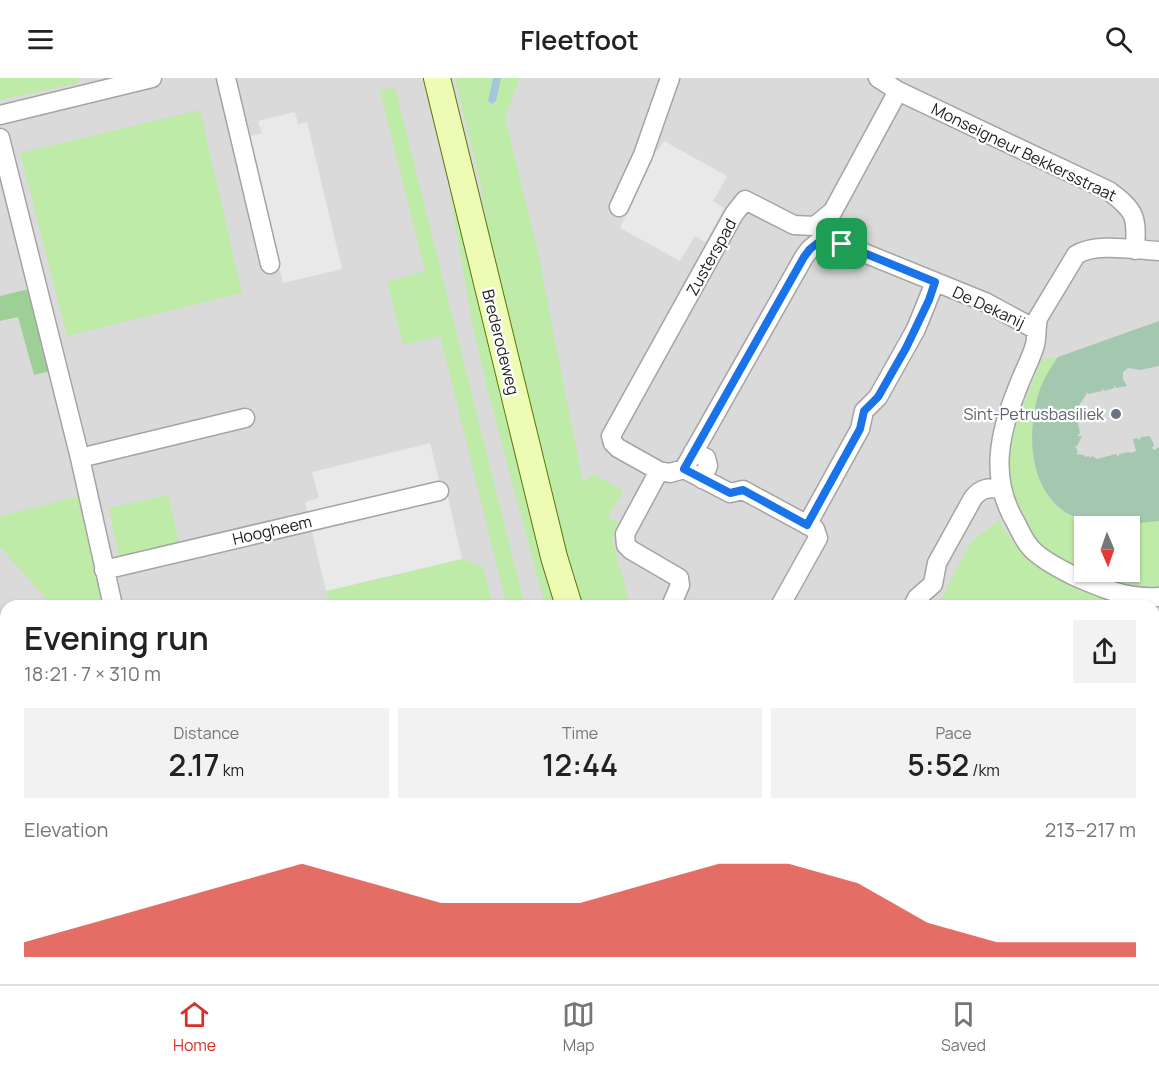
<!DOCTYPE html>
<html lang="en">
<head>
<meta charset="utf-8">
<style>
	:root { --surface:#fff; --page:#f2f2f2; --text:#222; --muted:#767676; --line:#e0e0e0; --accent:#d93025 }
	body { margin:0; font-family:Manrope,sans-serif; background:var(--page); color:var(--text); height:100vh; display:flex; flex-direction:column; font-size:22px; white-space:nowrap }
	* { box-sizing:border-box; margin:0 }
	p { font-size:20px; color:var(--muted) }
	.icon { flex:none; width:33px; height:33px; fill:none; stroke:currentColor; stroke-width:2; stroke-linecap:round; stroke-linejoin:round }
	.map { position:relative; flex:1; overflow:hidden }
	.details { position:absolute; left:0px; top:522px; width:1160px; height:384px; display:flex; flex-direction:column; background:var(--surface); border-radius:18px 18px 0 0; box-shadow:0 2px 4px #0004 }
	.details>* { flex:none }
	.needle { width:39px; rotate:178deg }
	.tools { position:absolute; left:1074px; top:438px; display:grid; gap:12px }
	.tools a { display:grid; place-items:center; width:66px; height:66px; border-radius:0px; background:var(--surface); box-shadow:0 2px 4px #0004; font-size:30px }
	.pin { position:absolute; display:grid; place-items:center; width:51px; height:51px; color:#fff; margin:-26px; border-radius:12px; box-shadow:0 3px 9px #0006 }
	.round { display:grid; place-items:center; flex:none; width:63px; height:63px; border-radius:0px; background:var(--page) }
	.summary { display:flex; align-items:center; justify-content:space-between; height:102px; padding:0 24px }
	h1 { font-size:33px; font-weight:600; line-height:45px }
	.metrics { display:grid; grid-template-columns:repeat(3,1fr); gap:9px; height:102px; padding:6px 24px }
	.metrics div { display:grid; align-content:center; border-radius:0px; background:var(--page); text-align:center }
	.metrics b { font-size:30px; font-weight:600 }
	.metrics small { font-size:16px; font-weight:400 }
	.metrics p { font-size:16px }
	.chart { height:168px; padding:12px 24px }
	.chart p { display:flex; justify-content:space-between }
	.chart svg { width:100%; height:108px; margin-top:6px; fill:var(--accent); opacity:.7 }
	header { display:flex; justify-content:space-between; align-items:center; height:78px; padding:0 24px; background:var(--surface); font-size:27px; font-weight:600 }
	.tabs { display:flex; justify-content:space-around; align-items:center; height:84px; border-top:2px solid var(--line); background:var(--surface); font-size:16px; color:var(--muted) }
	.tabs a { display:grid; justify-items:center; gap:3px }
	.tabs .selected { color:var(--accent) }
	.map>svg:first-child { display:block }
	.residential { fill:#dbdada; fill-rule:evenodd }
	.grass { fill:#beeba7 }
	.forest { fill:#9ecf96 }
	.cemetery { fill:#a3c8af }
	.parking { fill:#e9e9e9 }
	.water { fill:#a2c7de }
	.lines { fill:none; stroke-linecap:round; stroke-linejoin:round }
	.street-casing { stroke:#a4a4a4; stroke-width:21 }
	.secondary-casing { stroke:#587702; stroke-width:28 }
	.street { stroke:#fff; stroke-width:18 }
	.secondary { stroke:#edfbb5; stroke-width:26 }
	.route-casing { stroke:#fff; stroke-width:12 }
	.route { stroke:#1a73e8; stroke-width:8 }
	.worship-dot { fill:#6b7280; stroke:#fff; stroke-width:2 }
	.labels { text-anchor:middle; stroke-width:4.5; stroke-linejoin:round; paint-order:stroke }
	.street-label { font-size:16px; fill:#1d1d1d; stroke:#fff }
	.worship-label { font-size:16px; fill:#5b616d; stroke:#fff; text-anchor:end }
</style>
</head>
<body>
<header><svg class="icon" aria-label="menu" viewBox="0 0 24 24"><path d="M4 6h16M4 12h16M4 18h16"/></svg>Fleetfoot<svg class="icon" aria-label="search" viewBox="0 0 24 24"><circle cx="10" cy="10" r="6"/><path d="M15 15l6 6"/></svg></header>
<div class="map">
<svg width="1159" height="906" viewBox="0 0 1159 906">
	<rect width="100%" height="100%" fill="#efede3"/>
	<path class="residential" d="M0,0H1159V906H0ZM1084,448H1130V494H1084ZM6,528H1154V900H6Z"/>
	<path class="grass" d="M0,0H79L78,5L0,22Z
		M455,0H520L505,39L536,165L583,405L593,396L624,413L608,439L618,444L612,460L630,528H582L581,525L562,466L489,159L479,98Z
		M395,9L525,528H507L440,258L403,267L387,204L425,193L380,13Z
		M200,32L242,215L67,258L20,75Z
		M450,117L464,162L558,528H546L537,498L487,310L472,244Z
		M1058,279C1049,293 1039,312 1035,329C1027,367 1032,420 1073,438C1099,450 1131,445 1159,443V509L1112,503L1086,494H1130V448H1084V493C1028,467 997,426 1010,363C1012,354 1017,345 1020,337C1027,318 1034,300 1042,281Z
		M168,417L180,468L126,480L119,479L109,430Z
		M80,418L106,528H53L0,469V438Z
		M1000,441L1001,448C1010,458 1018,471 1028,480C1059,508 1100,519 1140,526L1139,528H937L971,464Z
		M462,481L483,489L493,528H330L326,513Z
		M6,582V702L0,704V587Z
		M6,725V787L0,773V728Z"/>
	<path class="forest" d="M29,211L50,293L34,297L18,239L0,243V218Z"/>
	<path class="cemetery" d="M1159,243V288L1140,292L1128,290L1123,294V301L1127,308L1116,310L1114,307V310L1104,313L1103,310L1102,313L1088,316L1086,314V317L1073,336L1076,337L1080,355L1077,358H1082L1077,368H1075L1078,374L1076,376L1084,377V379L1089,378L1090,380L1092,378L1097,381L1116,376L1119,379V376L1129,374L1131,375L1136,373L1133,361L1138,360L1139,363L1141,359L1150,358L1154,367L1152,370L1154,372L1159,369V443C1136,445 1108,450 1085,443C1029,427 1024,359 1040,311C1044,300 1051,289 1058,279Z"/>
	<path class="parking" d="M295,34L298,46L307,44L342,191L283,205L247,59L262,55L258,43Z
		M664,63L727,98L713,123L724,130L706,164L695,158L680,183L620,150L656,73H658Z
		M430,365L443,419H448L462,481L326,513L305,424L319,420L312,394Z"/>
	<path class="water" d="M493,0H501L496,23L492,26L488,23Z"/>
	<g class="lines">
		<defs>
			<path id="street" d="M226,0L270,186
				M878,0L898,13L1109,113C1136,133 1137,139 1135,172
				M0,37L152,0
				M0,60L80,380L113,528
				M619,129L643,77L670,0
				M1159,173C1135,172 1095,164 1076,177L1038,240C1036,249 1037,258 1035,267C1031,281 1023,295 1018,309C999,355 989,400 1016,445C1020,453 1024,462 1030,469C1038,479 1060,491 1072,497C1101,510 1126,521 1159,519
				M693,374L706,380L708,388L702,401
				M80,380L245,340
				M684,391L804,179L810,171L820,163L842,166L985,224L1035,251
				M659,393L625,456L626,467L631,472L679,500L680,507L671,528
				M807,447L860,351L864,333L878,319L916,251L935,204
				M104,492L439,413
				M780,528L818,460L815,451L743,412L730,415L684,391L670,395L659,393L618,370L613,365L611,358L734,136L745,122L794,147L815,148L833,133L898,13
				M913,528L917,520L933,506L937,485L973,420C981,410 989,409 1001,411
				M0,714L6,712
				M0,818L6,836
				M28,900L30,906
				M1086,906L1087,900"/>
			<path id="secondary" d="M437,0L554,479L569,528
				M666,900L688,905L703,900
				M914,900L929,906
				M156,906L183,900
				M253,906L299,900"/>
		</defs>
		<use href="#street" class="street-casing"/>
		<use href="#secondary" class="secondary-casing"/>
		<use href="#street" class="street"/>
		<use href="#secondary" class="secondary"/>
	</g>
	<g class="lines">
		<defs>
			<path id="route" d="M820,163L842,166L935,204L929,222L906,270L878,319L864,333L860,351L807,447L743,412L730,415L684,391L804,179L810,171Z"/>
		</defs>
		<use href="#route" class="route-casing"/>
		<use href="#route" class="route"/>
	</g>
	<circle class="worship-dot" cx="1116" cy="336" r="6"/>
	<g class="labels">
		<g class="street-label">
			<text transform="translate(1024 74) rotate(26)" y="6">Monseigneur Bekkersstraat</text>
			<text transform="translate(711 179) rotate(-61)" y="6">Zusterspad</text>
			<text transform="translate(989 229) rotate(25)" y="6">De Dekanij</text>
			<text transform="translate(501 264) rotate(76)" y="6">Brederodeweg</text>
			<text transform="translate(272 452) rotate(-13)" y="6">Hoogheem</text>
		</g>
		<g class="worship-label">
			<text x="1104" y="342">Sint-Petrusbasiliek</text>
		</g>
	</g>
</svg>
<div class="tools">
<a><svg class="needle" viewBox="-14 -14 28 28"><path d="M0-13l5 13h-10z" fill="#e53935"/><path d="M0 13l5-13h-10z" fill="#767676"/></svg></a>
</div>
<div class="pin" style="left:842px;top:166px;background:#1e9e55"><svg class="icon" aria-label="arrive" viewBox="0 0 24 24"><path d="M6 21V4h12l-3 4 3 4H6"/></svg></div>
<section class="details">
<div class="summary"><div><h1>Evening run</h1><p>18:21 · 7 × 310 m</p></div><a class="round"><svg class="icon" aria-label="share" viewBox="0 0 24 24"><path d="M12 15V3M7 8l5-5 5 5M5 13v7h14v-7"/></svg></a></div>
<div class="metrics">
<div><p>Distance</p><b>2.17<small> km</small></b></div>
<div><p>Time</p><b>12:44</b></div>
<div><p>Pace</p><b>5:52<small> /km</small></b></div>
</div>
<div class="chart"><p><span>Elevation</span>213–217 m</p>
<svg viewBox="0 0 160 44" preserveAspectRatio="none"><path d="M0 44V38L10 30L20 22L30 14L40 6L50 14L60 22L70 22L80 22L90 14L100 6L110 6L120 14L130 30L140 38L150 38L160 38V44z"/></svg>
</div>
</section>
</div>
<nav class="tabs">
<a class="selected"><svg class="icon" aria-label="home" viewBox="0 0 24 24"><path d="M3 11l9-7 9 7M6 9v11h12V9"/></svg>Home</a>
<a><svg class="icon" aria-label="map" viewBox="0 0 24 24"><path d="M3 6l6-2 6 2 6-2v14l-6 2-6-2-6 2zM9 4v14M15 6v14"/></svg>Map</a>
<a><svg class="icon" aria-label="saved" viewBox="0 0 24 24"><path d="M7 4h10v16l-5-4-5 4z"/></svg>Saved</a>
</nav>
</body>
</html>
